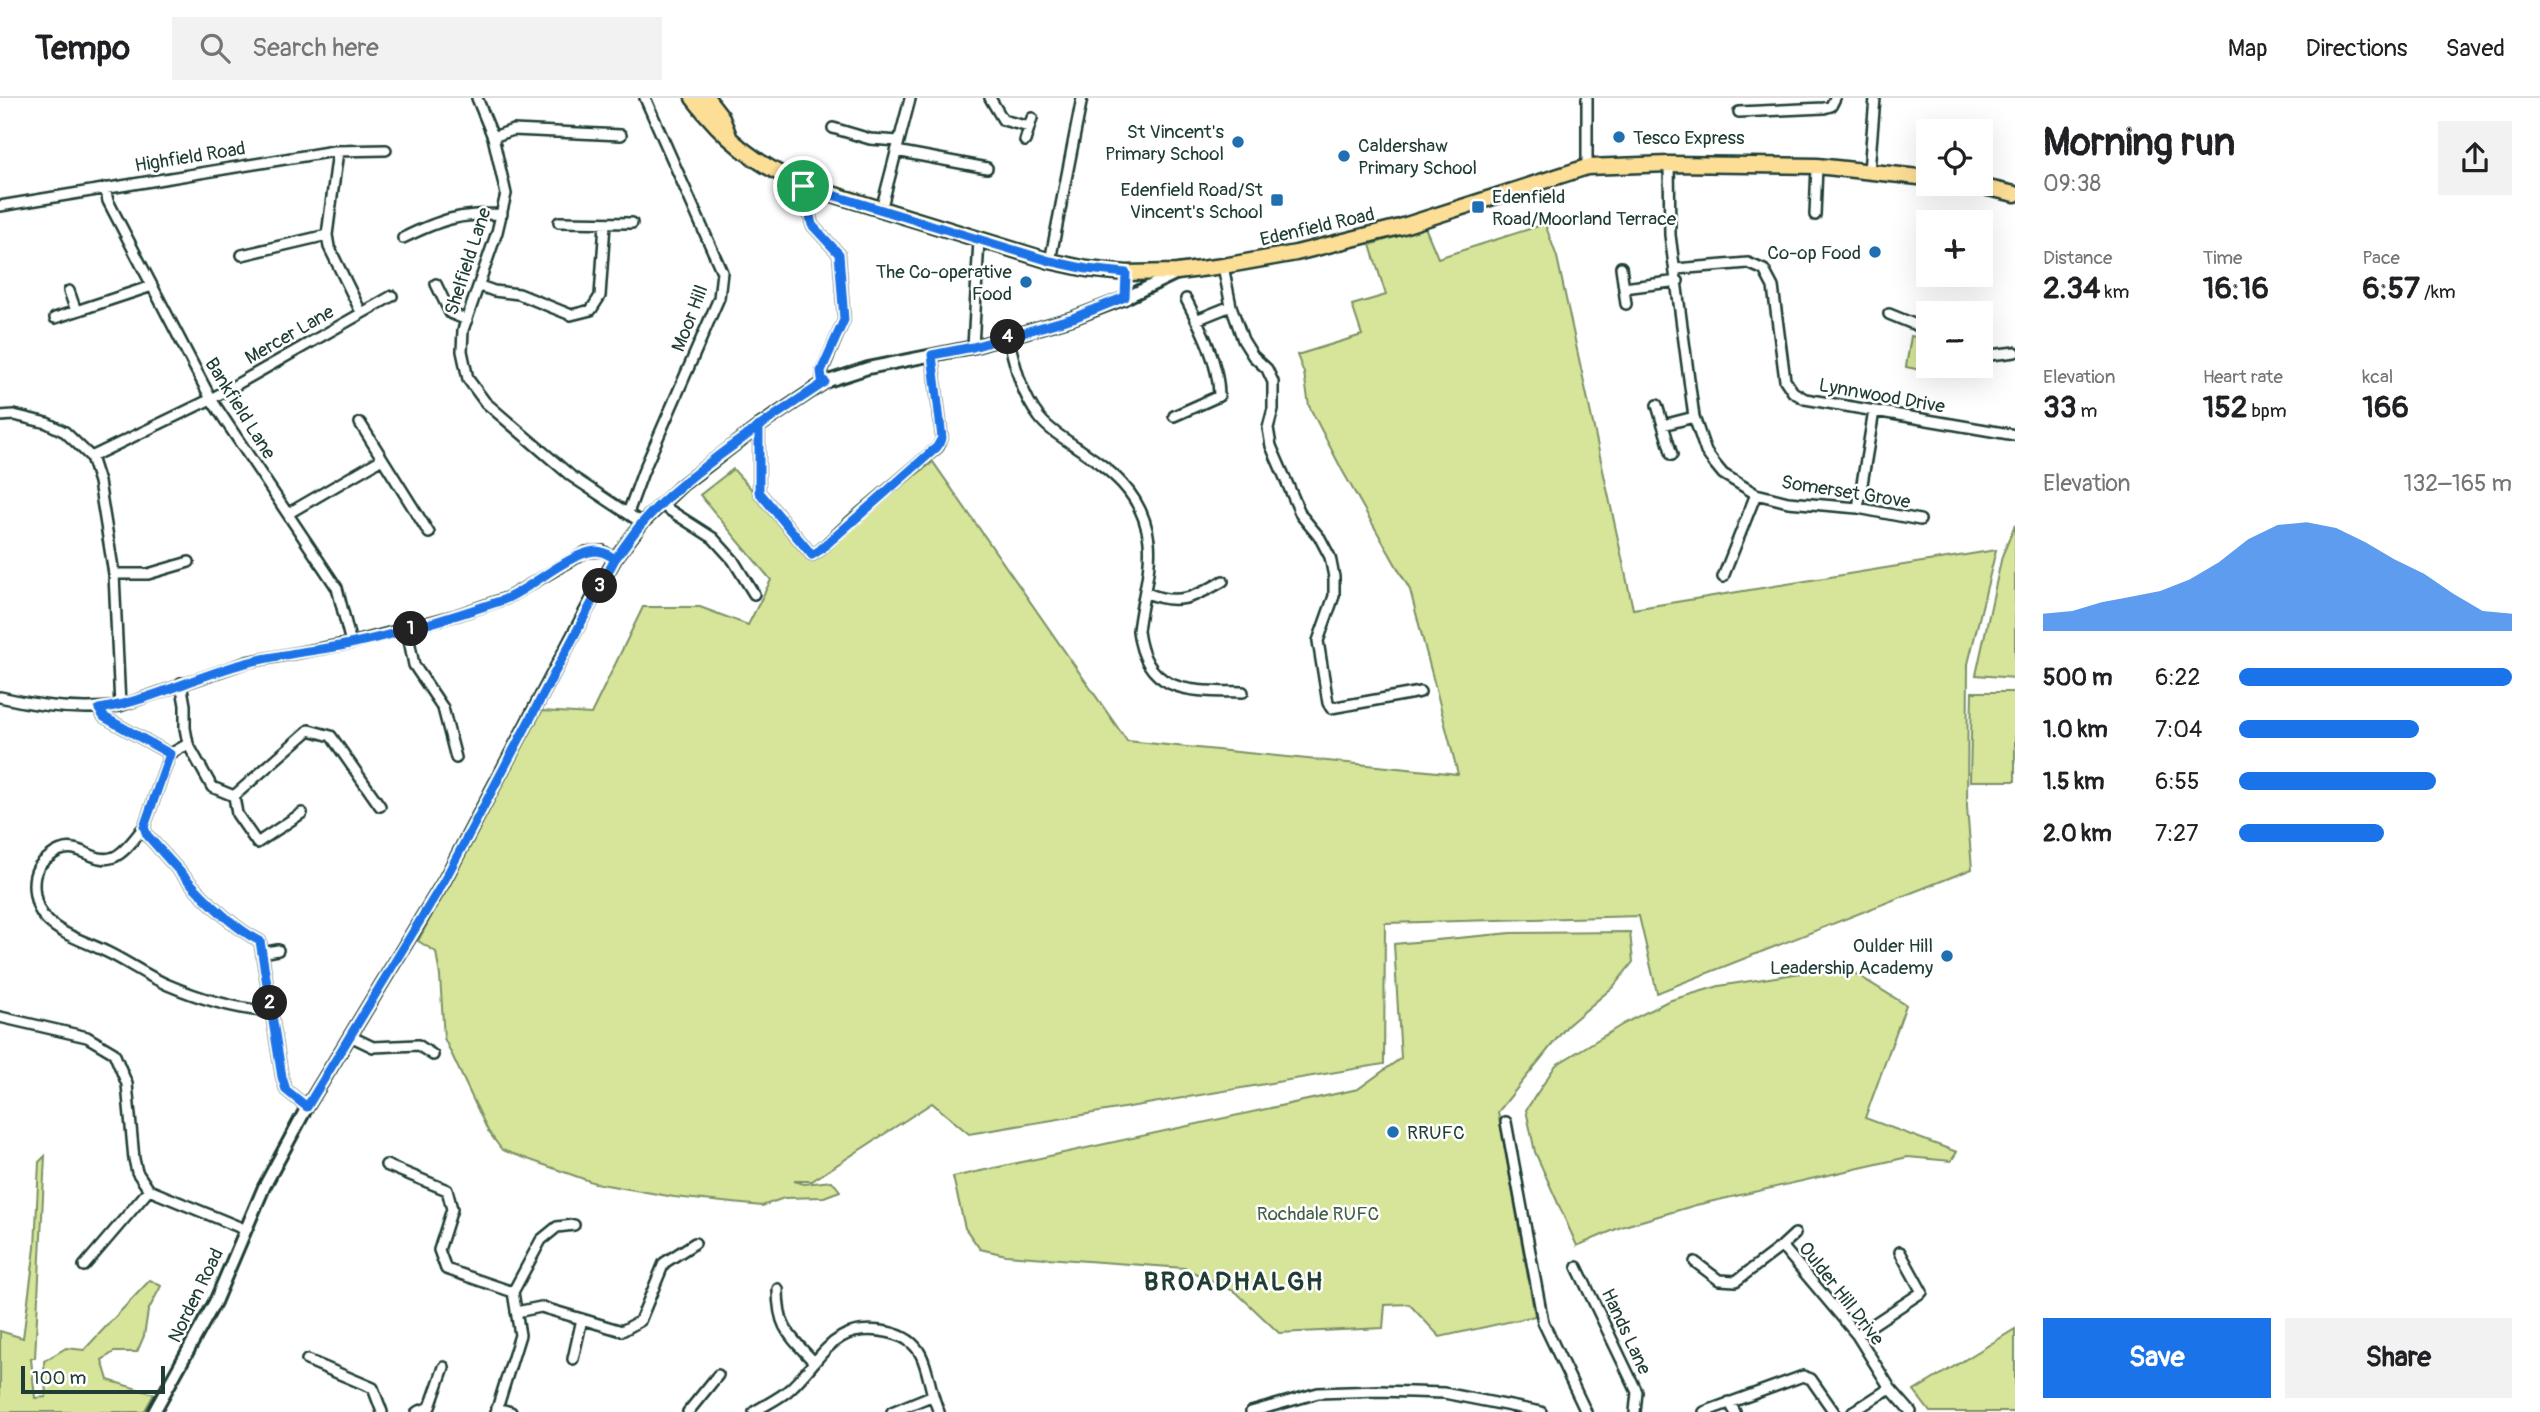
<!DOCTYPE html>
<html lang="en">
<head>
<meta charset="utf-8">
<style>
	:root { --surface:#fff; --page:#f2f2f2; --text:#202124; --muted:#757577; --line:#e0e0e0; --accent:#1a73e8 }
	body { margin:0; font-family:Pangolin,sans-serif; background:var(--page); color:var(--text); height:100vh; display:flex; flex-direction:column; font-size:26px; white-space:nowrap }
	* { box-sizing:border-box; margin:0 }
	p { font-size:23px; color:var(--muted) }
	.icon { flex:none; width:38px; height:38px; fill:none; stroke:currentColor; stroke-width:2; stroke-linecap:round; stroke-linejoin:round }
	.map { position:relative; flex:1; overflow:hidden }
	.details { display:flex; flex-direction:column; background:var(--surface); width:525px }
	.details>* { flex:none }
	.fabs { position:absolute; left:1916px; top:21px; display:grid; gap:14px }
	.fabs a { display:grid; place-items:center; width:77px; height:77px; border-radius:0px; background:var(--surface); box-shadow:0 7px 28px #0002; font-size:35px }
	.scale { position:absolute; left:21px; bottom:18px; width:144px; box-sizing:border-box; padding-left:7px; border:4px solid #1f3d34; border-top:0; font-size:19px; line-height:24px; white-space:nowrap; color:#1f3d34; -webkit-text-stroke:5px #fff; paint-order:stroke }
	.pin { position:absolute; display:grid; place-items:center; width:60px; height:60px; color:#fff; margin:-30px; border:4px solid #fff; border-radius:50%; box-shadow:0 2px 7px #0007 }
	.km { position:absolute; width:35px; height:35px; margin:-18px; border-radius:50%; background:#222; color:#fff; font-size:19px; line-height:35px; text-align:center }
	.round { display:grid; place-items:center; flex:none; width:74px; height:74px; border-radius:0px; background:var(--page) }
	.headline { display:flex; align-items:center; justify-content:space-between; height:119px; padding:0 28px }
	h1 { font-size:38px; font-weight:700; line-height:52px }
	.stats { display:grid; grid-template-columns:repeat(3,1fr); gap:10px; height:119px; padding:7px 28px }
	.stats div { display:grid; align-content:center }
	.stats b { font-size:30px; font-weight:700 }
	.stats small { font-size:19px; font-weight:400 }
	.stats p { font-size:19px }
	.chart { height:196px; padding:14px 28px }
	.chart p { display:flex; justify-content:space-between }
	.chart svg { width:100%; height:126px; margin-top:7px; fill:var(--accent); opacity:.7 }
	.primary-button { display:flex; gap:14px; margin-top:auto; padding:14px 28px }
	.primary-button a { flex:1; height:80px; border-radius:0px; background:var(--accent); color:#fff; font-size:28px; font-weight:700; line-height:80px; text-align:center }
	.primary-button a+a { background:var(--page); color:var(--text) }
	ul { padding:0 28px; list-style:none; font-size:23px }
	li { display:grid; grid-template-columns:112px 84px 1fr; align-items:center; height:52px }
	li i { height:18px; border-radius:9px; background:var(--accent) }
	header { display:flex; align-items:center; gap:42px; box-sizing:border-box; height:98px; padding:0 35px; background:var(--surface); border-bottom:2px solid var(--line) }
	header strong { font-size:33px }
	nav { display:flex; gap:38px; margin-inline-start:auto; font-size:24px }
	.search { width:490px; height:63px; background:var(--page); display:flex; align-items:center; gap:18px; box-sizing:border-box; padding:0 24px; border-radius:0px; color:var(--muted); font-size:26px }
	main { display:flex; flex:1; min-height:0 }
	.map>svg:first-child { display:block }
	.green { fill:#d6e599; stroke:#7a9166; stroke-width:2 }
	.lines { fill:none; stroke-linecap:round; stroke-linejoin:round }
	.minor-casing { stroke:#1f3d34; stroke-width:14 }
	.tertiary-casing { stroke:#1f3d34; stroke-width:16 }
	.primary-casing { stroke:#1f3d34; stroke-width:19 }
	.minor { stroke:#fff; stroke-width:9 }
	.tertiary { stroke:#fff; stroke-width:10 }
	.primary { stroke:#fdde96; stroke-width:14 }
	.route-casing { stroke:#fff; stroke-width:14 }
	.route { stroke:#1a73e8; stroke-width:9 }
	.poi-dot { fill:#1f6fb2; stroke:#fff; stroke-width:2.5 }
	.labels { text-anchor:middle; stroke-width:5; stroke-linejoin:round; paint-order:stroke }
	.poi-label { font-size:19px; fill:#1f3d34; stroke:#fff; text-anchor:end }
	.street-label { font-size:19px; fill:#1f3d34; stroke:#fff }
	.park-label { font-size:19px; fill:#445f48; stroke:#fff }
	.district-label { font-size:26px; font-weight:bold; letter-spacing:2px; fill:#1f3d34; stroke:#fff }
</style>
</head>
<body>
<header>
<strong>Tempo</strong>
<div class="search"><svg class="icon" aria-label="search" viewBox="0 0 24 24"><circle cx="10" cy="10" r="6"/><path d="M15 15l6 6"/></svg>Search here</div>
<nav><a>Map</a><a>Directions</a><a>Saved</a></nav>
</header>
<main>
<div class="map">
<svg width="2015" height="1314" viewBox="0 0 2015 1314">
	<rect width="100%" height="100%" fill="#fff"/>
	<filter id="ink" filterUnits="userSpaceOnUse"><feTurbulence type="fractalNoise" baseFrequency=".0143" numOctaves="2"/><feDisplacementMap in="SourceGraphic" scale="14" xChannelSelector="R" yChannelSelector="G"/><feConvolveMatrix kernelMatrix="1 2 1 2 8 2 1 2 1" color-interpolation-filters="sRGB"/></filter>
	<g filter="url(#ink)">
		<path class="green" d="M1545,126L1557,159L1633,511L1996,452L1968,566L1967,709L1972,771L1657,895L1639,818L1385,825L1384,966L969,1036L932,1005L812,1083H794L804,1086L832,1083L840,1093L824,1099L784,1100L762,1108L674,1099L595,1085L502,1052L488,1033L444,940L440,878L436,854L418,843L542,613L591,616L643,509H700L748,527L771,482L700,397L733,371L815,460L854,424L933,364L1127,643L1458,676L1410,492L1342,372L1309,308L1304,275L1297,257L1362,237L1352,207L1386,197L1370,147L1425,129L1438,160Z
			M1911,238L1928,242V268H1947L1945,277L1906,269Z
			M2015,427V580L1976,577L2002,458Z
			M1972,594H2015V683H1970Z
			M1630,834L1633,864L1613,889L1567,928L1498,1014L1535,1218L1440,1239L1409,1206L1385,1207L1383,1230L1279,1235L1236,1194L1184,1170L1006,1157L980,1151L965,1130L953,1079L1358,991L1401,960L1394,846L1511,835Z
			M1851,867L1853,874L1906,907L1865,1020L1957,1054L1951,1063L1908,1059L1696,1107L1621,1129L1577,1148L1535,1054L1526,1012L1556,967L1625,925L1668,903L1719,888Z
			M45,1058L35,1260H31L35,1300L46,1299L44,1263L66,1250L84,1252L150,1182L161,1188L148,1213L144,1238L137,1254H114L102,1262L108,1282L154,1296L144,1314H0V1233L23,1240L35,1150L39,1064Z
			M2015,1231V1314H1930L1914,1293Z"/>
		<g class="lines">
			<defs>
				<path id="minor" d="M477,0L493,39L506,96L497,134L463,232L462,253L468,281L485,304L571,378L642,425
					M990,0L1003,22L1029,29
					M1739,14L1824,10L1831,8L1835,0
					M833,30L870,41L899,43
					M493,39L513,32L621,37
					M1025,43L1032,20
					M338,53L327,137L329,149L361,214
					M896,53L987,70
					M1669,66L1670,137L1694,319L1706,354L1714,365L1723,376L1756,396L1788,404L1858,410L1920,422
					M1587,69V0
					M1869,73L1875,0
					M803,87L812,127L839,156L844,222L822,273V280L825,284
					M105,90L108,103L211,301L337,490L351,545
					M0,108L334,53L386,52
					M881,112L910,1
					M1815,117L1817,68
					M559,124L632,125
					M403,140C442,121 458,116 502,116
					M242,157L327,137
					M1050,163L1082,0
					M1223,168L1231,208L1243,242L1253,258L1267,271L1273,284V311L1268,330L1271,348L1301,417L1320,440L1330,459L1334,479V498L1318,543L1328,605L1331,610L1420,594
					M1621,169L1626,206
					M1676,171L1748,165L1764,172L1773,189L1785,282L1793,294L1805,301L2015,337
					M436,186L450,215L467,222
					M480,188L494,193L519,196L571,217L591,212L600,198L605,126
					M1624,190L1678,183
					M69,193L76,213
					M1889,216L1928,232
					M55,220L152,188
					M1196,222L1231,208
					M1008,239C1015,267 1021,296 1039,319C1047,330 1060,338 1072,346C1109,371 1143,394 1149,443C1152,474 1141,503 1138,533C1146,597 1191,593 1243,594
					M973,249L979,142
					M1981,253L1990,257L2015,254
					M1657,307L1672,357
					M0,318L14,317L47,325L65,334L91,359L99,384L114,476L120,608
					M1174,318L1219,298C1219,265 1201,230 1186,201
					M360,325L429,435
					M1663,327L1694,319
					M759,328V394L812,457L820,452L851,423L938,349L942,340L932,257
					M91,359L211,301L392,198
					M660,406L713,440L733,462L754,496
					M1858,410L1874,313
					M289,415L382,361
					M628,415L643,374L719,200L722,174L645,0
					M114,476H148L189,464
					M1723,479L1756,396
					M1145,494C1176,509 1196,499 1223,483
					M407,532L414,567L443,610L456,660
					M181,585L185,607V630L188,646L212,689L234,698L237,716L257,745L302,715
					M0,599C38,608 82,613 120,608L247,564L351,545L457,517L507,500L586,454L603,453L615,461
					M99,611L104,619L170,656
					M188,646L170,656L144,729L147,737C176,769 222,825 260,843L282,979L286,992L307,1009
					M234,698L309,632L331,638L380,708
					M144,729C136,738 126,754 114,759C90,768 77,736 49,759C45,762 40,766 38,770C30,784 35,810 46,821C61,837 87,844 107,854C128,864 147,878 168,887C201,901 236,911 272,914
					M262,855L278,852
					M0,919L87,939L114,955L127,986L134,1061L137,1074L149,1092L244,1131
					M350,938L373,949L418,947L433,957
					M1506,1024L1543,1224L1586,1314
					M386,1067L447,1092L452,1111L439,1152L446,1171L513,1194
					M1782,1148L1795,1136
					M1695,1164L1719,1182L1736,1183L1782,1148L1857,1237L1890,1290L1911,1314
					M84,1168L149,1092
					M1577,1169L1637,1294L1635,1314
					M778,1191C778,1230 788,1236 814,1264
					M513,1194L541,1142L557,1129L574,1127
					M516,1214L541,1209L622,1233L640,1223L664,1165L695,1145
					M1857,1237L1922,1194L1900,1154
					M573,1261L582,1221
					M307,1262L373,1290L382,1314
					M1729,1304L1735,1314
					M497,1310L511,1314
					M417,1314L430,1309L444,1269
					M496,1314L520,1237L513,1194
					M688,1314L718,1277
					M754,1314C766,1306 781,1300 791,1290C824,1259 832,1224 887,1234C902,1237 914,1243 921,1257C929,1273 930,1295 939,1314
					M892,1314L931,1298
					M1251,1314L1318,1295L1379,1293L1444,1295L1541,1314
					M1704,1314L1803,1278L1811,1281L1834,1314
					M1853,1314L1890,1290"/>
				<path id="tertiary" d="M154,1314L215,1204L264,1089L307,1009L444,783L587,511L615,461L642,425L682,387L759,328L825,284L868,270L973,249L1073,220L1123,201L1175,176"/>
				<path id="primary" d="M693,0C724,41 756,66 803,87L1050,163L1087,171L1126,175L1177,174L1223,168L1296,155L1400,129L1587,69L1669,66L1817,68L1928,80
					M707,0L721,18L729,38
					M1970,86L2015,96"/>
			</defs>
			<use href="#minor" class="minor-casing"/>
			<use href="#tertiary" class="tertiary-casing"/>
			<use href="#primary" class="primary-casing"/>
			<use href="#minor" class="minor"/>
			<use href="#tertiary" class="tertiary"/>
			<use href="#primary" class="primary"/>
		</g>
	</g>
	<g class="lines" filter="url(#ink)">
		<defs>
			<path id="route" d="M803,88L812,127L839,156L844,222L821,273L822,281L825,284C763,326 697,367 645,422C634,434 625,448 615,461C609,457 603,453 596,453C570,454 529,492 503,502C453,519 402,535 350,546C315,553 279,556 246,565C196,578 150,603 99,611L104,619L170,656L144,729L147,737C176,769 222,825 260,843L282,979L286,992L307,1009L444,783L615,461C624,449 632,437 641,426C674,387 720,359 759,328V394L812,457L820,452L937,349L942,340L932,257L973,249L1073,220L1125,199L1126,175L1087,171L1050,163L803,88"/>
		</defs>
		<use href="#route" class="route-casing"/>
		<use href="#route" class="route"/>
	</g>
	<g class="poi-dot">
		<circle cx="1619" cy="39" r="7"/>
		<circle cx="1238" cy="44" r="7"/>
		<circle cx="1344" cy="58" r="7"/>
		<rect x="1270" y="95" width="14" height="14" rx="3.5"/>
		<rect x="1471" y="102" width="14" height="14" rx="3.5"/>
		<circle cx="1875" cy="154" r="7"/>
		<circle cx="1026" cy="184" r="7"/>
		<circle cx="1947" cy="858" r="7"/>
		<circle cx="1393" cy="1034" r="7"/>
	</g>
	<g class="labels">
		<g class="poi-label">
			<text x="1224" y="40">St Vincent's<tspan x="1224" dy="22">Primary School</tspan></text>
			<text x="1633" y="46" text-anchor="start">Tesco Express</text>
			<text x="1358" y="54" text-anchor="start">Caldershaw<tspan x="1358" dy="22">Primary School</tspan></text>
			<text x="1263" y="98">Edenfield Road/St<tspan x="1263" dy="22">Vincent's School</tspan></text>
			<text x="1492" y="105" text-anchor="start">Edenfield<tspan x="1492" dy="22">Road/Moorland Terrace</tspan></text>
			<text x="1861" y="161">Co-op Food</text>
			<text x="1012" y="180">The Co-operative<tspan x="1012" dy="22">Food</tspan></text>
			<text x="1933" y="854">Oulder Hill<tspan x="1933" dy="22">Leadership Academy</tspan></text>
			<text x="1407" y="1041" text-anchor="start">RRUFC</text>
		</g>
		<g class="street-label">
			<text transform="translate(190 58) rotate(-9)" y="7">Highfield Road</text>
			<text transform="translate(1317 128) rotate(-13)" y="7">Edenfield Road</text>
			<text transform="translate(467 163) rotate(-72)" y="7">Shelfield Lane</text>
			<text transform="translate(689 220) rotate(-69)" y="7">Moor Hill</text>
			<text transform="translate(289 236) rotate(-30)" y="7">Mercer Lane</text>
			<text transform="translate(1882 297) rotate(10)" y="7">Lynnwood Drive</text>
			<text transform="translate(241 310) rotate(58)" y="7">Bankfield Lane</text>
			<text transform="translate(1846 393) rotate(9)" y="7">Somerset Grove</text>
			<text transform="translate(1842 1195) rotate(52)" y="7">Oulder Hill Drive</text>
			<text transform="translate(195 1197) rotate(-64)" y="7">Norden Road</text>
			<text transform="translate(1627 1233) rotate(65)" y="7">Hands Lane</text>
		</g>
		<g class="park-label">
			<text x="1318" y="1122">Rochdale RUFC</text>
		</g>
		<g class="district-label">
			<text x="1234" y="1192">BROADHALGH</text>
		</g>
	</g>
</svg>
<div class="fabs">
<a><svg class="icon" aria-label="locate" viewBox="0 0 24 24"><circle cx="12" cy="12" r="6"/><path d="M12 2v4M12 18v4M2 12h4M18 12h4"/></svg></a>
<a>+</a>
<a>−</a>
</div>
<div class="scale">100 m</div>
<div class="pin" style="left:803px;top:88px;background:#1e9e55"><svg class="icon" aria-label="arrive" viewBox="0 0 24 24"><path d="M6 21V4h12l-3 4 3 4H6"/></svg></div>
<b class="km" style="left:411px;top:531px">1</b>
<b class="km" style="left:270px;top:905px">2</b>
<b class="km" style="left:600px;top:488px">3</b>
<b class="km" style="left:1008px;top:239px">4</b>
</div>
<section class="details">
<div class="headline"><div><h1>Morning run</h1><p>09:38</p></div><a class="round"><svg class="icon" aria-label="share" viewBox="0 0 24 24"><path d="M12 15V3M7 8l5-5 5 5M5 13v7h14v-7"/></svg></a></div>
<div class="stats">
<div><p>Distance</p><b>2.34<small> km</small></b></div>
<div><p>Time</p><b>16:16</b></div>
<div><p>Pace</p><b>6:57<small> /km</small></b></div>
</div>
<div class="stats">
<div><p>Elevation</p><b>33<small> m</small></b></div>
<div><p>Heart rate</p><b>152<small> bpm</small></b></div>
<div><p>kcal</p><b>166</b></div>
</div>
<div class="chart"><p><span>Elevation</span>132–165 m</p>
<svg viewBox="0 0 160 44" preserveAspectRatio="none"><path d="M0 44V38L10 37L20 34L30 32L40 30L50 26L60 20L70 12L80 7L90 6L100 8L110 13L120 19L130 24L140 31L150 37L160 38V44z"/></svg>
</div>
<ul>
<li><b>500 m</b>6:22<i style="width:100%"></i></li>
<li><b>1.0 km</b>7:04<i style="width:66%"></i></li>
<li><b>1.5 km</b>6:55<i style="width:72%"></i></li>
<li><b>2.0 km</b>7:27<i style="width:53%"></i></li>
</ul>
<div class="primary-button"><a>Save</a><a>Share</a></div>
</section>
</main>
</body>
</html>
